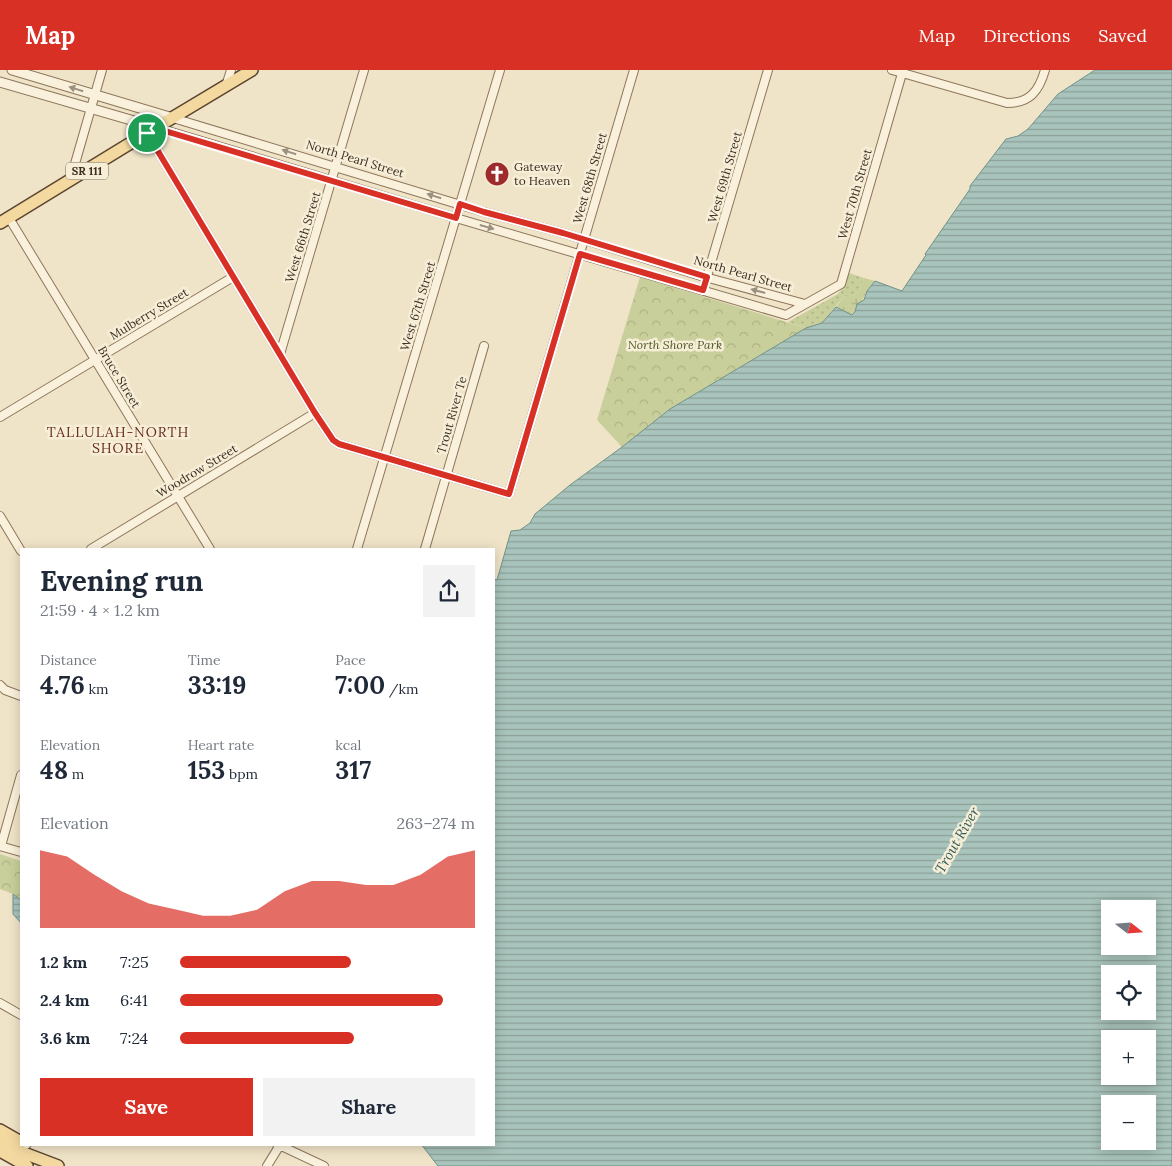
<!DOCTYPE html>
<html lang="en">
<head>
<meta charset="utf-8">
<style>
	:root { --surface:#fff; --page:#f2f2f3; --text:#1f2937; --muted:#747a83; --accent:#d93025 }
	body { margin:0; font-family:Lora,serif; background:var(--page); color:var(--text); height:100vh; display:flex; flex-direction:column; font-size:19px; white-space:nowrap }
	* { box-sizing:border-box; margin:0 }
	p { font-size:16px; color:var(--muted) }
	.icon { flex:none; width:28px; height:28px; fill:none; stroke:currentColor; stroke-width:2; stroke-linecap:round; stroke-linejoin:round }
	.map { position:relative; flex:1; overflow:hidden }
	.sheet { position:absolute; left:20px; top:478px; width:475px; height:598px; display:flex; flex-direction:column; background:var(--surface); border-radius:0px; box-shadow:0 2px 12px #0003 }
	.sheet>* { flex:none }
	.needle { width:32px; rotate:107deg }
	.controls { position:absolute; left:1101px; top:830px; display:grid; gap:10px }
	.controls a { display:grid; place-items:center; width:55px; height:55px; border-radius:0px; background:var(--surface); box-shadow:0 2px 12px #0003; font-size:25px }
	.pin { position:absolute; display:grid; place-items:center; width:42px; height:42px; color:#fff; margin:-21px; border:2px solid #fff; border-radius:50%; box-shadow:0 1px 5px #0007 }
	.round { display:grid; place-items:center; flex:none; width:52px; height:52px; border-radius:0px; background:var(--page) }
	.head { display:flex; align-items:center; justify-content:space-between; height:85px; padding:0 20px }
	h1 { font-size:28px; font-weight:700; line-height:38px }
	.figures { display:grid; grid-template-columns:repeat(3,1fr); gap:8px; height:85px; padding:5px 20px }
	.figures div { display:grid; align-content:center }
	.figures b { font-size:25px; font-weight:700 }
	.figures small { font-size:14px; font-weight:400 }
	.figures p { font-size:14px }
	.chart { height:140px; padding:10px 20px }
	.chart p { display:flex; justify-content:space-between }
	.chart svg { width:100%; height:90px; margin-top:5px; fill:var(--accent); opacity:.7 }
	.button { display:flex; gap:10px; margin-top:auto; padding:10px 20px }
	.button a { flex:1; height:58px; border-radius:0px; background:var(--accent); color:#fff; font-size:20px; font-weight:700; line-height:58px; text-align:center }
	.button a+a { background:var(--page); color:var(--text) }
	ul { padding:0 20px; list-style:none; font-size:16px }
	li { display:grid; grid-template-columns:80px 60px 1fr; align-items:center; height:38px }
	li i { height:12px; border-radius:6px; background:var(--accent) }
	header { display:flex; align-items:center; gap:30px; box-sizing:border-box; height:70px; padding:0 25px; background:var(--accent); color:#fff }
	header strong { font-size:24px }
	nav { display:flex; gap:28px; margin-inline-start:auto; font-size:18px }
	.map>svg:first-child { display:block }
	.grass { fill:url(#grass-dots) }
	.wetland { fill:url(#wetland-marsh) }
	.park { fill:url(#park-crowns) }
	.water { fill:url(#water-rules); stroke:#6f938a; fill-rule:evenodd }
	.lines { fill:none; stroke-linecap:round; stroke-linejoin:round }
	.minor-casing { stroke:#8d765c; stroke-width:10 }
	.tertiary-casing { stroke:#8d765c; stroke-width:11 }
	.primary-casing { stroke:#5b4430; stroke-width:14 }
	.minor { stroke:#faf1dc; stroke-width:8 }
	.tertiary { stroke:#faf1dc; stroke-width:9 }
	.primary { stroke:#f3d9a0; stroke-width:11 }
	.oneway { fill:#9c907e }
	.route-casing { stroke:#fff; stroke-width:10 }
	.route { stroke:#d93025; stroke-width:6 }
	.labels { text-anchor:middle; stroke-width:5; stroke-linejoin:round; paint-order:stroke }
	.shield { fill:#f7eed8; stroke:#756857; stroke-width:1 }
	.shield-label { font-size:11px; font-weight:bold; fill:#3d2e20 }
	.street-label { font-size:12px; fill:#3d2e20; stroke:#f7eed8 }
	.poi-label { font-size:12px; fill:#3d2e20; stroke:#f7eed8; text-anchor:start }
	.park-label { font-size:12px; font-style:italic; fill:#4d5a26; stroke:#f7eed8 }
	.neighbourhood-label { font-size:14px; letter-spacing:1px; fill:#6b2e1e; stroke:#f7eed8 }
	.water-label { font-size:14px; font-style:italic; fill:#2f5d5a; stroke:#f7eed8 }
</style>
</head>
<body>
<header>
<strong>Map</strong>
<nav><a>Map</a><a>Directions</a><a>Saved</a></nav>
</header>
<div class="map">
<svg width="1172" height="1096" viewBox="0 0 1172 1096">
	<defs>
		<pattern id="grass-dots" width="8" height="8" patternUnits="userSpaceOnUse" patternTransform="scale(1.25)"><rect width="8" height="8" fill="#c9cf9b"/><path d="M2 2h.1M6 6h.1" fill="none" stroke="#aeb285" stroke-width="1.8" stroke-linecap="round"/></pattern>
		<pattern id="wetland-marsh" width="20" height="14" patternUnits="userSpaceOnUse" patternTransform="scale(1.25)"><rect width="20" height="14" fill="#c9cf9b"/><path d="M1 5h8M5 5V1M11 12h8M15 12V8" fill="none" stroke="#aeb285"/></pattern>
		<pattern id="park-crowns" width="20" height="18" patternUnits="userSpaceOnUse" patternTransform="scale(1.25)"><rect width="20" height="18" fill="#c9cf9b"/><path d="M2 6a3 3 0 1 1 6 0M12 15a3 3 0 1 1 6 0" fill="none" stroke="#aeb285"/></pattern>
		<pattern id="water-rules" width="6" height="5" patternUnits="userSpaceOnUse" patternTransform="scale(1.25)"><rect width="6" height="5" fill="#a9c4bc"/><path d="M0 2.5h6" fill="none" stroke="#8ba098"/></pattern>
	</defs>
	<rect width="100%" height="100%" fill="#f0e4c8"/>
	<path class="grass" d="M849,203L864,208C860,219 860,227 845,225L822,253L806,258L788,252L838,224L846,213Z"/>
	<path class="wetland" d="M864,208L875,211C873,214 869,217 867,221C862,230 860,239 851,245L836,237L845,225C860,227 860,219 864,208Z"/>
	<path class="park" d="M640,207L806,258L670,339L622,377L597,350Z
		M0,784L21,791V830L13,824L0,819Z"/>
	<path class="water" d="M1095,0H1172V1096H438L421,1074H494V509L497,510L511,461L520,460L530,453L535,444L570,415L622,377L670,339L806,258L822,253L836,237L852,245L855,242L857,234L864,230L867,221L875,211L902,221L926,185L925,184L970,119V116L1006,69L1018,66L1028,59L1058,24ZM1110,839H1148V876H1110ZM1110,904H1148V941H1110ZM1110,969H1148V1006H1110ZM1110,1034H1148V1071H1110Z
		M13,824L21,830V853L13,844Z"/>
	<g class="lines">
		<defs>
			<path id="minor" d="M892,0L1007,33C1030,33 1039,21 1045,0
				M226,16L231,0
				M173,48L484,142L563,163L701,206L805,234
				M155,57L456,148L786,245L841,214L903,0
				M147,63L315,343L333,370L339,374L509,424L634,0
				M70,111L102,0
				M9,148L210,479
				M703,220L768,0
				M280,284L364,0
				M0,347L233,207
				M0,446L21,481
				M91,479L315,343
				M357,479L500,0
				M425,479L484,276
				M0,615L5,620L21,626
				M0,776L21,782
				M1,776L21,705
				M0,933L21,945
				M277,1074L324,1096
				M26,1075L27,1074
				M267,1096L280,1075"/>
			<path id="tertiary" d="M12,0L173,48
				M0,12L155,57"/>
			<path id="primary" d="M0,153L147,63L252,0
				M0,1060L21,1072
				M0,1071L16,1080L58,1096
				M0,1081L27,1096"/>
		</defs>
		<use href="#minor" class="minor-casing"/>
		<use href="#tertiary" class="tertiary-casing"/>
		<use href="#primary" class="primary-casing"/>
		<use href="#minor" class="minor"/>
		<use href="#tertiary" class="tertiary"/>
		<use href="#primary" class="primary"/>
	</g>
	<defs><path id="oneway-solid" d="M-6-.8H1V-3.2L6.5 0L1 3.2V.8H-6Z" transform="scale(1.25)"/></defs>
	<g class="oneway">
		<use href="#oneway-solid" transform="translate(76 19) rotate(-163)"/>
		<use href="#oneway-solid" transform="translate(289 82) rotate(-163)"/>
		<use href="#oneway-solid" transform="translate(434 126) rotate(-163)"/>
		<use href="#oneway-solid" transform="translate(487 157) rotate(16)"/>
		<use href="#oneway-solid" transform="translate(758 221) rotate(-165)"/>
	</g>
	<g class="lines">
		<defs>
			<path id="route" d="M155,58L456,148L460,134L484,142L563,163L707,207L703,220L580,184L509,424L339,374L333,370L315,343L147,63Z"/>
		</defs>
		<use href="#route" class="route-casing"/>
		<use href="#route" class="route"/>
	</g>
	<defs>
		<symbol id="church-disc" viewBox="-11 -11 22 22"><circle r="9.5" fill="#9e2a2b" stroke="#f7eed8"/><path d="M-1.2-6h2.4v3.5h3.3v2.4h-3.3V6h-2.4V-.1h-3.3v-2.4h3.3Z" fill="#fff"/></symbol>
	</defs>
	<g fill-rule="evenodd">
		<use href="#church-disc" x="483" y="90" width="28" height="28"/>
	</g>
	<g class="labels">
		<rect class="shield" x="66" y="92.5" width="42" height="17" rx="4"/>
		<g class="shield-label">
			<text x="87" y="105">SR 111</text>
		</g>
		<g class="street-label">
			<text transform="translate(355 89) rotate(17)" y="4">North Pearl Street</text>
			<text transform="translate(725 107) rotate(-74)" y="4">West 69th Street</text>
			<text transform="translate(590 108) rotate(-74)" y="4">West 68th Street</text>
			<text transform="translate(855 124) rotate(-74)" y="4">West 70th Street</text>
			<text transform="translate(303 167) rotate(-73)" y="4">West 66th Street</text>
			<text transform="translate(743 204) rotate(16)" y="4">North Pearl Street</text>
			<text transform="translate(418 236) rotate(-73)" y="4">West 67th Street</text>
			<text transform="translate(149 244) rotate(-31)" y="4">Mulberry Street</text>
			<text transform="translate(119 307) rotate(59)" y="4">Bruce Street</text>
			<text transform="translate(452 345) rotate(-74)" y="4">Trout River Te</text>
			<text transform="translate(197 401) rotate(-31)" y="4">Woodrow Street</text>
		</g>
		<g class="poi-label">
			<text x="514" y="101">Gateway<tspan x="514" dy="14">to Heaven</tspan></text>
		</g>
		<g class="park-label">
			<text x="675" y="279">North Shore Park</text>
		</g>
		<g class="neighbourhood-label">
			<text x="118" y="367">TALLULAH-NORTH<tspan x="118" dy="16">SHORE</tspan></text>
		</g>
		<g class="water-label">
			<text transform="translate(957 770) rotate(-60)" y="5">Trout River</text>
		</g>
	</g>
</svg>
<div class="controls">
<a><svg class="needle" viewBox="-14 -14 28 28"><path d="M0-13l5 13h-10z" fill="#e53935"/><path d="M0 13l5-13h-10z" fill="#747a83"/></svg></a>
<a><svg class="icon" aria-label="locate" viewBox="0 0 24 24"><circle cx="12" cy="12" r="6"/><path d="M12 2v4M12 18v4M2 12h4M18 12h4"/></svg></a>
<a>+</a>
<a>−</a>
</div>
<div class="pin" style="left:147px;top:63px;background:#1e9e55"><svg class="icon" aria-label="arrive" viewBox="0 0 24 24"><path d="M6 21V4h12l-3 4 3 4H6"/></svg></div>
<section class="sheet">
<div class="head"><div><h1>Evening run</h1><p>21:59 · 4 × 1.2 km</p></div><a class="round"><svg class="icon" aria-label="share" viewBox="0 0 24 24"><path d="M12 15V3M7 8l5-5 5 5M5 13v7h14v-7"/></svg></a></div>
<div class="figures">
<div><p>Distance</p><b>4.76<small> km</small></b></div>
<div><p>Time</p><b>33:19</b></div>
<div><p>Pace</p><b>7:00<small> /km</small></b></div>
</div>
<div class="figures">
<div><p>Elevation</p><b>48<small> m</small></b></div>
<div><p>Heart rate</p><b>153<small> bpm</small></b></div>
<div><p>kcal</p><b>317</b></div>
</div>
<div class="chart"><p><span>Elevation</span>263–274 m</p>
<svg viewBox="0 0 160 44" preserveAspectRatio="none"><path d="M0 44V6L10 9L20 18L30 26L40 32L50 35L60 38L70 38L80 35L90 26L100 21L110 21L120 23L130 23L140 18L150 9L160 6V44z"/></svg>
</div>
<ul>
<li><b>1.2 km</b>7:25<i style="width:58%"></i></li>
<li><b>2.4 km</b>6:41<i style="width:89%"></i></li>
<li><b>3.6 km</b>7:24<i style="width:59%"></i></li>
</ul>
<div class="button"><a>Save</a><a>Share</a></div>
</section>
</div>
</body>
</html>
